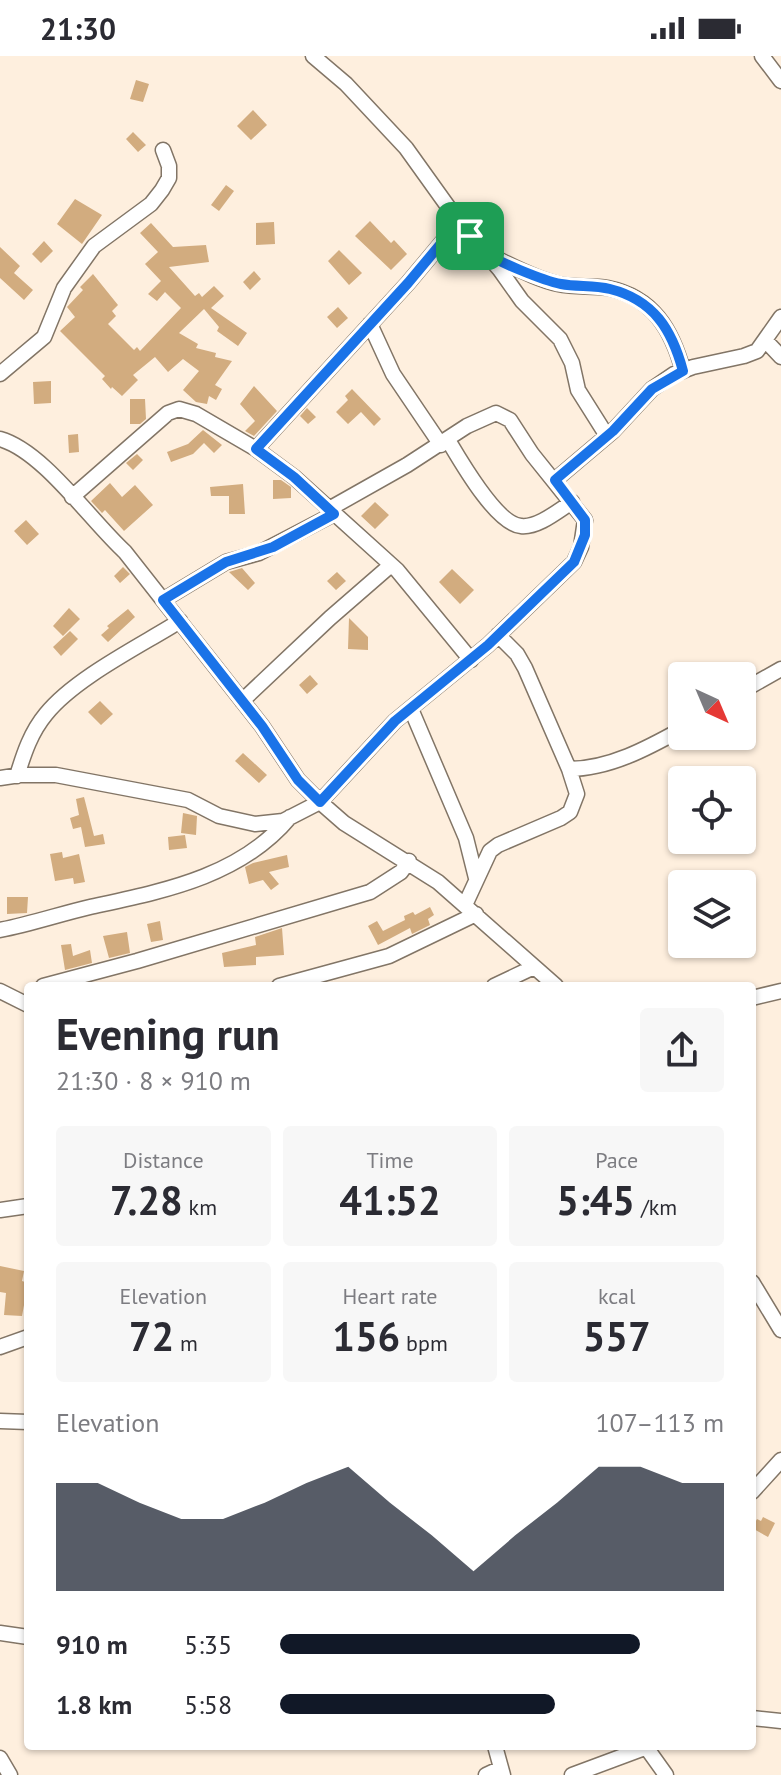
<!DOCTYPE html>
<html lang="en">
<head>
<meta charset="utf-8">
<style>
	:root { --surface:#fff; --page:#f7f7f7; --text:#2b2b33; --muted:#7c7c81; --accent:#111827 }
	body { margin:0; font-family:"PT Sans",sans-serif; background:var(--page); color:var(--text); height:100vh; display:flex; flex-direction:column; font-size:30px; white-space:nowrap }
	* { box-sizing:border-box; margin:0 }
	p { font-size:26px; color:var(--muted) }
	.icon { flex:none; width:44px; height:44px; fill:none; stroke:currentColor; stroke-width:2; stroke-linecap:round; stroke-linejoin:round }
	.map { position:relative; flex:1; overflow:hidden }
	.drawer { position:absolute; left:24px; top:926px; width:732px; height:768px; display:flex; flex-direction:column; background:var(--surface); border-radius:8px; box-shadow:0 2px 6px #0004 }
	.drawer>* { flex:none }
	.needle { width:52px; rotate:136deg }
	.fabs { position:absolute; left:668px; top:606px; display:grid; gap:16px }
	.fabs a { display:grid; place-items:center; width:88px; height:88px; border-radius:8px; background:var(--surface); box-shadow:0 2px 6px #0004; font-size:40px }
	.pin { position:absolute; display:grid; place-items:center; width:68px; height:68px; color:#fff; margin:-34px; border-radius:16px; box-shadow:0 4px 12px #0006 }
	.round { display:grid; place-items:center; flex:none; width:84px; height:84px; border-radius:8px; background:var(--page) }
	.head { display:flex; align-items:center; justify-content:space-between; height:136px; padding:0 32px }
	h1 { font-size:44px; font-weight:700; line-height:60px }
	.metrics { display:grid; grid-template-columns:repeat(3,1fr); gap:12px; height:136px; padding:8px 32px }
	.metrics div { display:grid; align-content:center; border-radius:8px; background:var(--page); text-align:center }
	.metrics b { font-size:40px; font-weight:700 }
	.metrics small { font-size:22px; font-weight:400 }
	.metrics p { font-size:22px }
	.chart { height:224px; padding:16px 32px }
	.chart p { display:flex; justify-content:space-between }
	.chart svg { width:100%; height:144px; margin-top:8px; fill:var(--accent); opacity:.7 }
	ul { padding:0 32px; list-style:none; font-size:26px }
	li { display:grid; grid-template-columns:128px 96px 1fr; align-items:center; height:60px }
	li i { height:20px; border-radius:10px; background:var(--accent) }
	.status { display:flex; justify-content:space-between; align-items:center; height:56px; padding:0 40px; background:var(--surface); direction:ltr }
	.status svg { height:22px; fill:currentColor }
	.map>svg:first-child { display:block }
	.building { fill:#d2ac7f }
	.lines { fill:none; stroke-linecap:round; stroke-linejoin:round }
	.minor-casing { stroke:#827566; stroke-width:17 }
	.minor { stroke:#fff; stroke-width:14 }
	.route-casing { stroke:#fff; stroke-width:16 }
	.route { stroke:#1a73e8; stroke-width:10 }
</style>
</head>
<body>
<div class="status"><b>21:30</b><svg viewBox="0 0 49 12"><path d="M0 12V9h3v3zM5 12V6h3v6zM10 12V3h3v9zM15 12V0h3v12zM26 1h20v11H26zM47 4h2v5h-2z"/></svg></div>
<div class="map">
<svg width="781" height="1719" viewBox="0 0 781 1719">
	<rect width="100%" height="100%" fill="#feefde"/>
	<path class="building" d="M136,24L149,28L143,46L130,43Z
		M253,54L267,69L251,84L237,70Z
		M133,76L146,89L138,96L126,83Z
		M226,129L234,135L219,155L211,149Z
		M75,143L102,159L82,188L57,168Z
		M370,165L391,187L394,184L407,198L391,214L355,180Z
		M274,166L275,188L256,189V167Z
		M151,167L173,191L206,189L209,206L169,211L195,240L199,237L202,241L214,230L224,240L211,252L247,277L238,290L217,275L219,271L204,253L179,277L198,288L196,292L216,297L215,301L232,305L215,329L222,333L216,344L209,340L207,348L196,346L183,334L199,315L183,303L168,316L155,301L133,319L138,324L122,340L112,331L111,333L102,323L105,320L60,275L75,261L67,251L83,234L80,231L93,218L118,249L112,255L116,260L108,268L134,294L137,291L140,295L181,252L165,236L157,245L148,238L161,225L145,208L158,196L140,177Z
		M44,185L53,195L41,207L32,198Z
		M0,191L20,210L14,217L33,234L24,244L0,222Z
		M339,194L362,217L349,229L328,205Z
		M254,215L261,223L250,234L243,226Z
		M338,251L348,262L337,272L327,261Z
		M51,325V347L34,348L33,326Z
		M254,330L277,355L254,380L245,375L255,365L240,348Z
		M352,333L381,363L374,370L361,356L348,368L336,356L348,344L345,340Z
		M130,343H145L146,363L140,368H130Z
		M307,352L316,361L308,368L300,360Z
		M203,374L222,389L214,397L204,387L193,398L171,406L167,396L188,388Z
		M78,378L79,396L69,397L68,379Z
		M137,398L143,404L133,414L126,407Z
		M273,424H281L291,431V442L273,443Z
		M110,427L122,441L135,429L153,449L124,475L105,454L102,457L91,445Z
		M243,428L245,458H229V440H211L210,431Z
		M375,446L389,459L375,473L361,460Z
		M26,464L39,478L27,489L14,475Z
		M123,511L130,518L120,527L114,520Z
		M242,512L255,527L248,534L229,516Z
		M452,513L474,534L460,548L439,526Z
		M337,516L346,525L336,534L327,525Z
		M69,552L80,563L63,580L53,570Z
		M128,553L135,561L108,586L101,579L109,572L107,570Z
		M349,562L368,581V594L348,593Z
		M70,575L78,583L61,600L53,591Z
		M310,619L318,628L307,638L299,629Z
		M100,645L113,658L101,669L88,656Z
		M243,697L267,719L259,727L235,705Z
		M84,741L94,780L103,778L105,788L85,791L81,771L73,773L70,762L79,759L76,743Z
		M183,757L197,760L196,779L181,777Z
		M185,779L187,792L169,794L168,781Z
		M62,796L63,802L79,798L85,826L74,828L73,822L55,825L50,798Z
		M287,799L289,811L269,816L279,828L271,834L263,824L249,828L245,811L253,807Z
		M7,841H28L27,857L7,858Z
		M430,851L434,859L428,863L430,869L412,878L410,872L378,889L368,870L377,865L383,875L405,864L404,860L413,856L415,859Z
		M160,865L163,884L151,886L147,868Z
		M282,872L284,899L256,901V909L224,911L222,897L256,889L255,881Z
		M127,876L130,897L109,902L103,880Z
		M71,888L73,900L90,894L92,907L65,914L61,889Z
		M0,1210L24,1215L22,1225L28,1227L22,1260L4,1259L6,1237L0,1236Z
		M763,1461L775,1467L768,1481L752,1472L757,1463L761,1465Z"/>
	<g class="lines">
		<defs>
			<path id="minor" d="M313,0L346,28L406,92L459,166L500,214L522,245L560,283L572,307L578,334L607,380
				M762,0L781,25
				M489,199C511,209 535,223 558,228C575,232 592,229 608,232C653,241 672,274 683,315
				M370,268L393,318L441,389
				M766,285L781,301
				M0,318L44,281L64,232L94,190L151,148L162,134L169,122V110L163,94
				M0,383C43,395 90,464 125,496L262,670L298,724L320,746L344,767L438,826L556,930
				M448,384C460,404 496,468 521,470C538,472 559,454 572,446
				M256,393L408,227L459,166
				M555,424L613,375L652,333L674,318L693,311L744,300L757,295L781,261
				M72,441L168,357L179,353L196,358L256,393L294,421L397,514L471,604
				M163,544L226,506L259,497L334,458
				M742,635L781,613
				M242,645L330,562L391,509
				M411,653L466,782L476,822
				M569,713C609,713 648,692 682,673
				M17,720C24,697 31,676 46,658C75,622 140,590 180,565
				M0,722L20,719H56L188,744L219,760L255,768L283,765L320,746L395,665L488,589L574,506L581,491L585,464L532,398L510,364L496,357L467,370L407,409L329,453
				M465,849L490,795L498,789L561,762L570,756L577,738L569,713L525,612L517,598L498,579
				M0,874C31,868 60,858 90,851C163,835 240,821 290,761
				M43,930L137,905L370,836L401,816L409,805
				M279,930L389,900L476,858
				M494,930L534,911
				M0,935L28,949
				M752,942L781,935
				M0,1154L28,1150
				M752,1226L781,1274
				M0,1291L28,1281
				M0,1365L28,1366
				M752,1436L781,1404
				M0,1577L28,1581
				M752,1662L781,1665
				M495,1690L503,1719
				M646,1691L666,1719
				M0,1702L10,1719
				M486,1719L501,1712
				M572,1719L650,1690"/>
		</defs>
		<use href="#minor" class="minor-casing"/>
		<use href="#minor" class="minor"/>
	</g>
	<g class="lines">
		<defs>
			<path id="route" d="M459,166C466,176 473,186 482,194C494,205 545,225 561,228C577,231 594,229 610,233C654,244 672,274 683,315L652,333L613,375L555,424L585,464V479L574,506L488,589L395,665L320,746L298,724L262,670L163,544L226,506L273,491L334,458L294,421L256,393L408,227Z"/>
		</defs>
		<use href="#route" class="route-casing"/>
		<use href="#route" class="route"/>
	</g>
</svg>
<div class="fabs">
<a><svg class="needle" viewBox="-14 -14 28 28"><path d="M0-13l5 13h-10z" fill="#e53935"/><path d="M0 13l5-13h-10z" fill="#7c7c81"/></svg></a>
<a><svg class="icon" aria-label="locate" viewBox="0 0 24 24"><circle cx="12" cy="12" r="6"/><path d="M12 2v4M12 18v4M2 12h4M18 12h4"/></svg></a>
<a><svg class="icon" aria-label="layers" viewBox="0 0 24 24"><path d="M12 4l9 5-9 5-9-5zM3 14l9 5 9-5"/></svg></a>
</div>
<div class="pin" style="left:470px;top:180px;background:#1e9e55"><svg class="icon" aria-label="arrive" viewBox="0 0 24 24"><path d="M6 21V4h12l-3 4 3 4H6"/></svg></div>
<section class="drawer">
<div class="head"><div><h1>Evening run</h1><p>21:30 · 8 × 910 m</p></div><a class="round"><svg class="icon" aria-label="share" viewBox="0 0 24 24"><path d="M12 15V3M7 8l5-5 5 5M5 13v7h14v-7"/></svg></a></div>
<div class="metrics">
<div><p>Distance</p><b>7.28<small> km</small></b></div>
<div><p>Time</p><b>41:52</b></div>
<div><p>Pace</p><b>5:45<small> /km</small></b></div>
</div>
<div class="metrics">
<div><p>Elevation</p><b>72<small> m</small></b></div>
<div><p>Heart rate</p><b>156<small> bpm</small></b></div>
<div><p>kcal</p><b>557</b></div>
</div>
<div class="chart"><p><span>Elevation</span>107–113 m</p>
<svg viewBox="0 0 160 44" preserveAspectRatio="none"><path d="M0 44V11L10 11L20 17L30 22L40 22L50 17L60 11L70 6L80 17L90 27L100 38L110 27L120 17L130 6L140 6L150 11L160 11V44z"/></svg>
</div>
<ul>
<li><b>910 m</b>5:35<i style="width:81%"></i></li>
<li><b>1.8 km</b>5:58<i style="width:62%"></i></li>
</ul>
</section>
</div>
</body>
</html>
